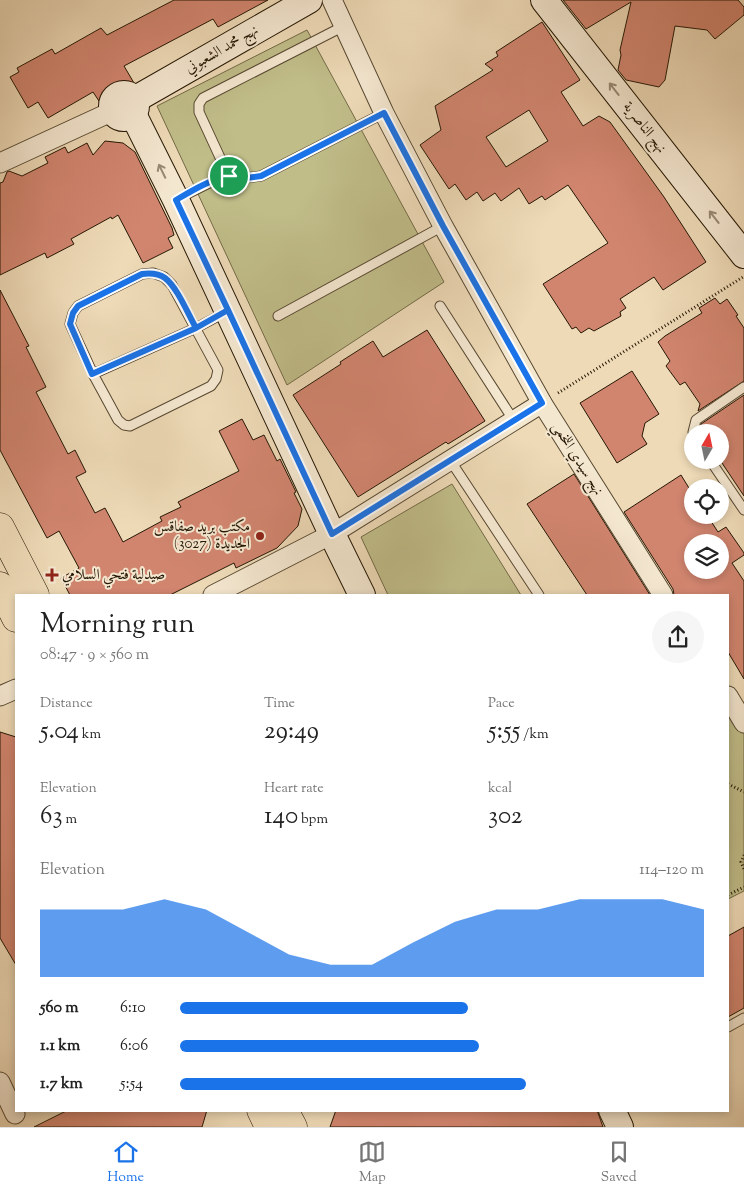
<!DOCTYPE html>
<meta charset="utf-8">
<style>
:root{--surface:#fff;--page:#f6f6f6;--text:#222;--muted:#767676;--line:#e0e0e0;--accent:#1a73e8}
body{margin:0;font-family:"Sorts Mill Goudy",Amiri,serif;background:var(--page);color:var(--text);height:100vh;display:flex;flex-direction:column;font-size:19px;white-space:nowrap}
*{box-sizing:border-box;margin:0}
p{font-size:16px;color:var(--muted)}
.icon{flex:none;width:28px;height:28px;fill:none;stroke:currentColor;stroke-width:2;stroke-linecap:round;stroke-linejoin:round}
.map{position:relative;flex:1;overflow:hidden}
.sheet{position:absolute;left:15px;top:594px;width:714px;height:518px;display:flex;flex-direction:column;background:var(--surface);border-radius:0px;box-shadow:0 2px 8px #0003}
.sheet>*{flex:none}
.needle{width:32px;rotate:9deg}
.tools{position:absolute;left:684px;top:424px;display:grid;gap:10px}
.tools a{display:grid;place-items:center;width:45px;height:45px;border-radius:50%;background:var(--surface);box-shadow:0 2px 8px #0003;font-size:25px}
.pin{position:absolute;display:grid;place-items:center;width:42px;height:42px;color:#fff;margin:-21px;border:2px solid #fff;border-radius:50%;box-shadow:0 1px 5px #0007}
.round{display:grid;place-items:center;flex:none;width:52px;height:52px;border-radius:26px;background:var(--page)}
.summary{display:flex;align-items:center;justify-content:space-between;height:85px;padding:0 25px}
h1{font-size:28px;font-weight:600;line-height:38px}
.stats{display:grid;grid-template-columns:repeat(3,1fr);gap:8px;height:85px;padding:5px 25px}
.stats div{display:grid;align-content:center}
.stats b{font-size:25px;font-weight:600}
.stats small{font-size:14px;font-weight:400}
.stats p{font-size:14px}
.chart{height:140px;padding:10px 25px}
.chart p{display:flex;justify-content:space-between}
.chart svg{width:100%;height:90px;margin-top:5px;fill:var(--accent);opacity:.7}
ul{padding:0 25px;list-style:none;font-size:16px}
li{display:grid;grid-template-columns:80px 60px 1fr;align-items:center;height:38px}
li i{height:12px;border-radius:6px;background:var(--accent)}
.tabs{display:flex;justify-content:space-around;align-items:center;height:70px;border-top:1px solid var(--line);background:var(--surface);font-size:14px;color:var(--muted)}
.tabs a{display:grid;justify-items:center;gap:2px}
.tabs .selected{color:var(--accent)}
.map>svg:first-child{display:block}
.green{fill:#c0bd89;stroke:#726a46}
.building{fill:#d1856f;stroke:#251704;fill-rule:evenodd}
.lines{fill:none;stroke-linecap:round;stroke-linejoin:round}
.lane-casing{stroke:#574831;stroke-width:11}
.street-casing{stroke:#574831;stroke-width:21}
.secondary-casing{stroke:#251704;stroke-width:28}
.primary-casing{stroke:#251704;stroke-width:29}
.path{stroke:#251704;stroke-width:3;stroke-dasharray:1 2.5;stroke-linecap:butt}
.lane{stroke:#f4e7d0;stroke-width:9}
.street{stroke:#f4e7d0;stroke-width:19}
.secondary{stroke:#f4e7d0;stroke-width:26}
.primary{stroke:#eedab7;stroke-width:28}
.oneway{stroke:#978974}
.route-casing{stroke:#fff;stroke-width:10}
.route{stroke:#1a73e8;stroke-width:6}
.poi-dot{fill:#8f2418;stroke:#f4e7d0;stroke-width:2}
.labels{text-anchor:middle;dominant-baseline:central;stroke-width:4;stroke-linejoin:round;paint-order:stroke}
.street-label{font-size:15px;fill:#251704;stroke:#f4e7d0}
.poi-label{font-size:15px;fill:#251704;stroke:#f4e7d0;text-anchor:end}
</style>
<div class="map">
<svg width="744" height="1127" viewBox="0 0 744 1127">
<rect width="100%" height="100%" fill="#eedab7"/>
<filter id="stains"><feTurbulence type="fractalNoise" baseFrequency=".004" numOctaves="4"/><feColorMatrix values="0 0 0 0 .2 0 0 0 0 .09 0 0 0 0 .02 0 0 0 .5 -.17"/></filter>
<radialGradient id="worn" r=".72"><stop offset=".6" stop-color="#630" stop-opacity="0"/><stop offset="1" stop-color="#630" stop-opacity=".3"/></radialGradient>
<g class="green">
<polygon points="307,30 444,282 287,385 157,106"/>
<polygon points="452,484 521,595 388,595 361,537"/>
<polygon points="744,702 744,891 728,899 728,710"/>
</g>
<g class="building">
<polygon points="174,0 268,0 218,27 213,19 124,66 134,83 126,87 121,94 109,101 101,104 93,92 48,118 38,102 28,108 10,77 19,72 17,68 52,49 55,54 101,28 107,35"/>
<polygon points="563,0 738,0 744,7 744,15 715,39 707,30 675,26 665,80 659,87 626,80 618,70 621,55 620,50 631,2 586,29"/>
<path d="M542,22l38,58 -19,12 22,34 16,-10 11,6 54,75 42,65 -43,28 -9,-13 -34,22 6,9 -6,4 1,4 -27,15 -5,-3 -8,5 -5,-6 -4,2 -29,-45 65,-41 -40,-58 -23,15 -3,-4 -13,8 -10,-16 -18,13 -6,-8 -12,8 -6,-9 -11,8 -11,-16 -6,5 -29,-44 21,-15 -6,-24 58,-36 -8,-6 13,-8 -2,-4zM529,110l19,31 -42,26 -20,-30z"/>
<polygon points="105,141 123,143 135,152 172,228 174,235 168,238 173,248 143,263 118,215 112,219 111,217 71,239 74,244 47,258 45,253 0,275 0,183 3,182 7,172 9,171 22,176 48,163 45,157 65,147 68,153 87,143 93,155"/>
<polygon points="0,290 29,346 26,347 46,387 36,392 68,454 75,450 86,472 76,477 95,513 105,508 123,542 162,521 160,517 181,507 178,502 239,471 219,431 242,419 253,440 264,435 277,461 280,459 296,492 294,493 302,509 298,526 277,548 236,568 234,563 170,595 70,595 61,578 79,568 59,531 47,538 0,450"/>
<polygon points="715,298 720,304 727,299 738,315 736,316 744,328 744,381 698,411 700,404 685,382 680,385 666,366 670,361 658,342 665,336 702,313 699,308"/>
<polygon points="427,330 485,421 448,444 446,442 358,497 293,395 341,364 340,362 373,341 383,357"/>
<polygon points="632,371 659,414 645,423 642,436 647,444 617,463 580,403"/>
<polygon points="744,395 744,496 720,460 720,432 701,432 700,430 701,424"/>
<polygon points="574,474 650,595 587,595 527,504"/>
<path d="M681,475l11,18v22h15l11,17 8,-5 18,26v2l-12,8 12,18v98l-16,-27v-57h-54l-1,-6 -49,-77zM692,542h28v28h-28z"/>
<polygon points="0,732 16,737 16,965 0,938"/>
<polygon points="744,927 744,1008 728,1017 728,936"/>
<polygon points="68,1110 207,1110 202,1127 34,1127"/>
<polygon points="336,1110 597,1110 603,1127 330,1127"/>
</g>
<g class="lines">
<g class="lane-casing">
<g id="lane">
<polyline points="229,177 199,112 199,104 203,98 344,26"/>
<polyline points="177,199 217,179 229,177 246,178 261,176 384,113"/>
<polygon points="153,273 164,277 172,285 218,370 216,379 211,386 130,426 124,425 118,420 93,374 70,324 73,313 78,306 142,274"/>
<polyline points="440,306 514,421"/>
<polyline points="278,316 443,226"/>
<polyline points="93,374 196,328 226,312"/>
<polyline points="693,432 696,420 744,387"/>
<polyline points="450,460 539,595"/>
<polyline points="710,460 744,510"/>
<polyline points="728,1027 744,1018"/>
</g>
</g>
<g class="street-casing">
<g id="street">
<polyline points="332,0 384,113 443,226 542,403 663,595"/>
<polyline points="0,163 113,111"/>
<polyline points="213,595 332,534 542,403"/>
<polyline points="0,696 16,689"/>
<polyline points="728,696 744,723"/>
<polyline points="0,1082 15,1114"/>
</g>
</g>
<g class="secondary-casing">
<g id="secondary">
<polyline points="544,0 744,255"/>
<circle cx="124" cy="106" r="12"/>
<polyline points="134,100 309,0"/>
<polyline points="133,114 176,200 332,534 362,595"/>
<polyline points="612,1110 620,1127"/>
</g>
</g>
<g class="primary-casing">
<g id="primary">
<polyline points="0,527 35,595"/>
<polyline points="0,586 16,618"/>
<polyline points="261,1110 269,1127"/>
<polyline points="284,1110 293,1127"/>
</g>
</g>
<g class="path">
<polyline points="558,393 743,277"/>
<polyline points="728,784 744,792"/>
<polyline points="744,855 741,862 744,869"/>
<polyline points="728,895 744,887"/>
</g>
<use href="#lane" class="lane"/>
<use href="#street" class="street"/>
<use href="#secondary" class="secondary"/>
<use href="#primary" class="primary"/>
</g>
<defs><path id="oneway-shaft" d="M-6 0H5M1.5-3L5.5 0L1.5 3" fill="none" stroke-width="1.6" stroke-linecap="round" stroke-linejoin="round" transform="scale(1.25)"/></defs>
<g class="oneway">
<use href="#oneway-shaft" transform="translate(614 89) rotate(-128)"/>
<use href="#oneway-shaft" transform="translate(162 171) rotate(-116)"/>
<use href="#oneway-shaft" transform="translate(714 217) rotate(-128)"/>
</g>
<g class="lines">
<g class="route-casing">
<path id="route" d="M229,176c-20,4 -36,14 -53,24l52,110 -32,18c-8,-14 -19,-41 -31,-50 -7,-5 -15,-5 -23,-4l-64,32 -5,7 -3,11 22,50 104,-46 32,-18 104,224 210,-131 -99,-177 -59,-113 -123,63 -15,2 -17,-2"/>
</g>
<use href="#route" class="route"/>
</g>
<g class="poi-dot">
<circle cx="260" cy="536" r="5"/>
<path d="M49.5 567.5h5v5h5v5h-5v5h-5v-5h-5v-5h5z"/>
</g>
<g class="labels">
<g class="street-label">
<text transform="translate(222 50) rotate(-30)">نهج محمد الشعبوني</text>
<text transform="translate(644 128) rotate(52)">نهج الناصرية</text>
<text transform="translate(577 459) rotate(58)">نهج سيدي اللخمي</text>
</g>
<g class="poi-label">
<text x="250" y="527">مكتب بريد صفاقس<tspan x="250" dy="17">الجديدة (3027)</tspan></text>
<text x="62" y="575" text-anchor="start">صيدلية فتحي السلامي</text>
</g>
</g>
<rect width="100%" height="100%" filter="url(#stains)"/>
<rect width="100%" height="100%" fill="url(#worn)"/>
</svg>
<div class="tools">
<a><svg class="needle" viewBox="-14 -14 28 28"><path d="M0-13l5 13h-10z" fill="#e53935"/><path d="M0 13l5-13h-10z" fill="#767676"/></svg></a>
<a><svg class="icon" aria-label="locate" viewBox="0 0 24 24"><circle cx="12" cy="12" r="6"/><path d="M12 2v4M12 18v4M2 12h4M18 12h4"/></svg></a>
<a><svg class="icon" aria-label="layers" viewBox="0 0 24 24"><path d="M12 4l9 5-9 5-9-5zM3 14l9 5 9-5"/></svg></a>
</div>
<div class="pin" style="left:229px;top:176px;background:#1e9e55"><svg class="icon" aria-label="arrive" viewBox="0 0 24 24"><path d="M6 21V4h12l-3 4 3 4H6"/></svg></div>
<section class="sheet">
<div class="summary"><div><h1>Morning run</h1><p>08:47 · 9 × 560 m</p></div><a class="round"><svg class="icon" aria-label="share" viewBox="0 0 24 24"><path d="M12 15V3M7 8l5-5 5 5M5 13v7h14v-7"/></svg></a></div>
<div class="stats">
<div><p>Distance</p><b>5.04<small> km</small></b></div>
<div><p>Time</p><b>29:49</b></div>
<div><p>Pace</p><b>5:55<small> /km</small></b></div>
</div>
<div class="stats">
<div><p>Elevation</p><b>63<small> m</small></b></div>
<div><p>Heart rate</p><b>140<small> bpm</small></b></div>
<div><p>kcal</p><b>302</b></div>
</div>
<div class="chart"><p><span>Elevation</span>114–120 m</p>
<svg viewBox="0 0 160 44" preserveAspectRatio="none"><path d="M0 44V11L10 11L20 11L30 6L40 11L50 22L60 33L70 38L80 38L90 27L100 17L110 11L120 11L130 6L140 6L150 6L160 11V44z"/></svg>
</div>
<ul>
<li><b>560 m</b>6:10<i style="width:55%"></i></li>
<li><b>1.1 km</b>6:06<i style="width:57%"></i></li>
<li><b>1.7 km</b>5:54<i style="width:66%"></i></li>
</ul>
</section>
</div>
<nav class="tabs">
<a class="selected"><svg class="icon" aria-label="home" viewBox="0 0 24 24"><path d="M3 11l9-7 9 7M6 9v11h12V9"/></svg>Home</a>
<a><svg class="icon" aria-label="map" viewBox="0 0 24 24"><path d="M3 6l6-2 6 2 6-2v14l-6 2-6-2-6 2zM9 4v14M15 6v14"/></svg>Map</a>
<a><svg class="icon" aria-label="saved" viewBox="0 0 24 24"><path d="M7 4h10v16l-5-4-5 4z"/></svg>Saved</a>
</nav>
